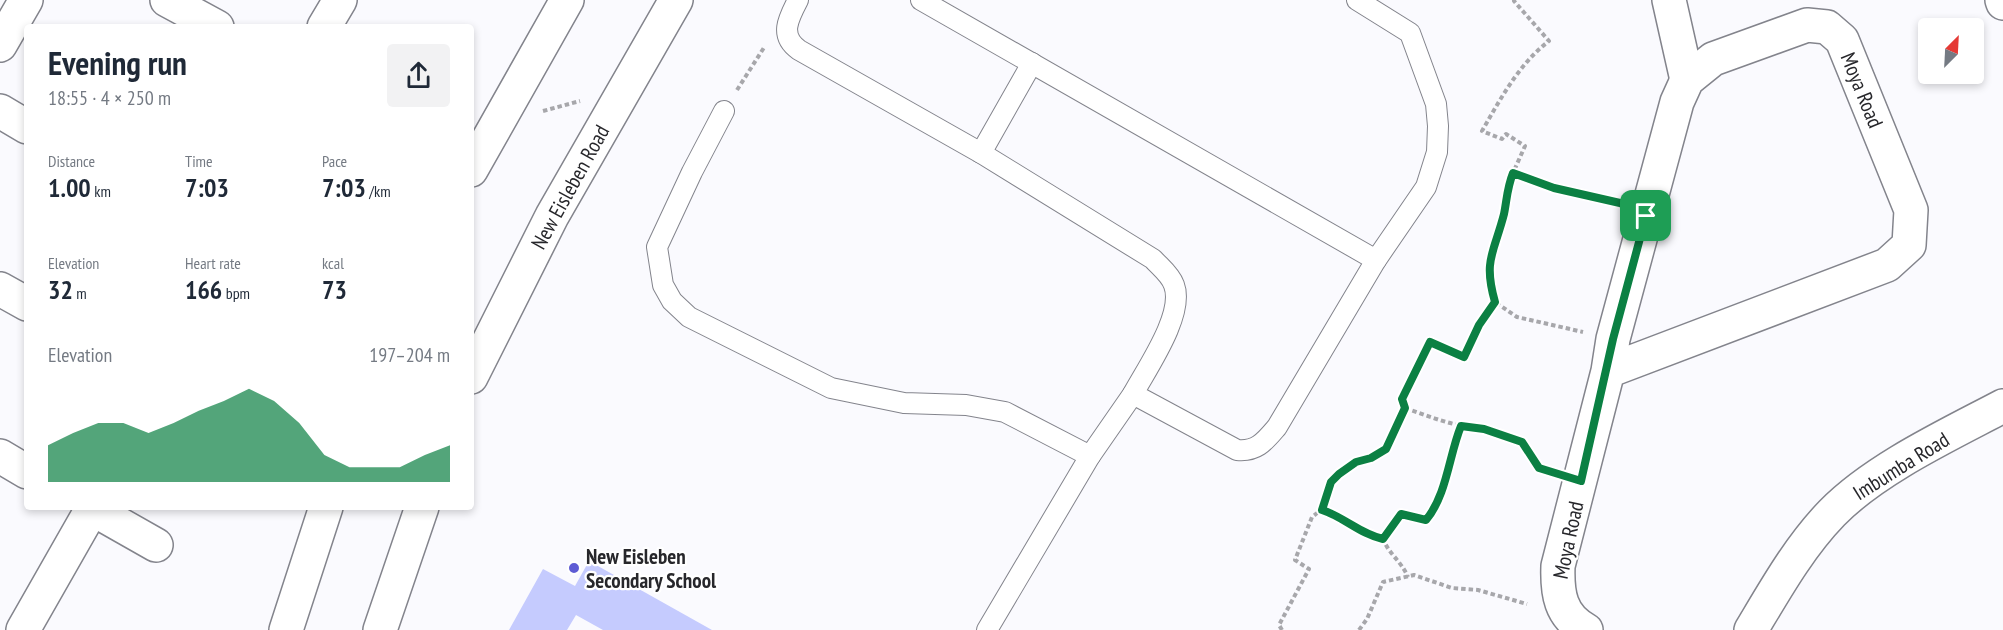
<!DOCTYPE html>
<meta charset="utf-8">
<style>
:root{--surface:#fff;--page:#f2f2f3;--text:#1f2937;--muted:#747a83;--accent:#0b8043}
body{margin:0;font-family:"PT Sans Narrow",sans-serif;background:var(--page);color:var(--text);height:100vh;display:flex;flex-direction:column;font-size:22px;white-space:nowrap}
*{box-sizing:border-box;margin:0}
p{font-size:20px;color:var(--muted)}
.icon{flex:none;width:33px;height:33px;fill:none;stroke:currentColor;stroke-width:2;stroke-linecap:round;stroke-linejoin:round}
.map{position:relative;flex:1;overflow:hidden}
.panel{position:absolute;left:24px;top:24px;width:450px;height:486px;display:flex;flex-direction:column;background:var(--surface);border-radius:6px;box-shadow:0 3px 9px #0003}
.panel>*{flex:none}
.needle{width:39px;rotate:24deg}
.tools{position:absolute;left:1918px;top:18px;display:grid;gap:12px}
.tools a{display:grid;place-items:center;width:66px;height:66px;border-radius:6px;background:var(--surface);box-shadow:0 3px 9px #0003;font-size:30px}
.pin{position:absolute;display:grid;place-items:center;width:51px;height:51px;color:#fff;margin:-26px;border-radius:12px;box-shadow:0 3px 9px #0006}
.round{display:grid;place-items:center;flex:none;width:63px;height:63px;border-radius:6px;background:var(--page)}
.overview{display:flex;align-items:center;justify-content:space-between;height:102px;padding:0 24px}
h1{font-size:33px;font-weight:700;line-height:45px}
.figures{display:grid;grid-template-columns:repeat(3,1fr);gap:9px;height:102px;padding:6px 24px}
.figures div{display:grid;align-content:center}
.figures b{font-size:26px;font-weight:700}
.figures small{font-size:16px;font-weight:400}
.figures p{font-size:16px}
.chart{height:168px;padding:12px 24px}
.chart p{display:flex;justify-content:space-between}
.chart svg{width:100%;height:108px;margin-top:6px;fill:var(--accent);opacity:.7}
.map>svg:first-child{display:block}
.building{fill:#c5cbfe}
.lines{fill:none;stroke-linecap:round;stroke-linejoin:round}
.service-casing{stroke:#83848c;stroke-width:22}
.minor-casing{stroke:#83848c;stroke-width:36}
.tertiary-casing{stroke:#83848c;stroke-width:36}
.secondary-casing{stroke:#83848c;stroke-width:36}
.path{stroke:#a7a7ab;stroke-width:4;stroke-dasharray:4.5 3;stroke-linecap:butt}
.service{stroke:#fff;stroke-width:20}
.minor{stroke:#fff;stroke-width:33}
.tertiary{stroke:#fff;stroke-width:33}
.secondary{stroke:#fff;stroke-width:33}
.route-casing{stroke:#fff;stroke-width:12}
.route{stroke:#0b8043;stroke-width:8}
.poi-dot{fill:#5e5cd4;stroke:#fff;stroke-width:2}
.labels{text-anchor:middle;dominant-baseline:central;stroke-width:4.5;stroke-linejoin:round;paint-order:stroke}
.street-label{font-size:21px;fill:#27272b;stroke:#fff}
.poi-label{font-size:21px;font-weight:bold;fill:#27272b;stroke:#fff;text-anchor:start}
</style>
<div class="map">
<svg width="2003" height="630" viewBox="0 0 2003 630">
<rect width="100%" height="100%" fill="#fafafe"/>
<polygon class="building" points="589,561 712,630 603,630 576,615 567,630 509,630 543,569 575,586"/>
<g class="lines">
<g class="service-casing">
<g id="service">
<path d="M798,0c-10,19 -19,36 1,50l182,103 172,106c7,8 17,15 21,26 11,29 -27,83 -41,109l104,56c20,2 28,-9 40,-23l99,-167 -455,-260"/>
<polyline points="1357,0 1410,33 1436,104 1438,126 1437,152 1426,187 1376,260"/>
<polyline points="724,111 692,172 657,247 663,285 672,301 689,317 831,388 904,403 966,405 1005,412 1090,456 1133,394"/>
<polyline points="981,153 1032,63"/>
<polyline points="987,630 1090,456"/>
</g>
</g>
<g class="minor-casing">
<g id="minor">
<polyline points="167,0 217,27"/>
<polyline points="1669,0 1687,80"/>
<polyline points="324,27 340,0"/>
<polyline points="0,45 26,0"/>
<polyline points="0,111 27,127"/>
<polyline points="471,170 567,0"/>
<polyline points="0,289 27,304"/>
<polyline points="0,456 27,472"/>
<polyline points="89,507 156,545"/>
<polyline points="23,630 93,507"/>
<polyline points="286,630 326,507"/>
<path d="M1586,630c-26,-14 -29,-37 -28,-64l50,-195 5,-32 64,-237 10,-22 26,-21 94,-34 20,2 15,13 69,170 -2,35 -22,20 -279,106"/>
<path d="M1751,630c24,-40 48,-83 81,-117 43,-44 116,-78 171,-107"/>
</g>
</g>
<g class="tertiary-casing">
<polyline id="tertiary" points="2002,0 2003,3"/>
</g>
<g class="secondary-casing">
<g id="secondary">
<polyline points="471,377 552,216 676,0"/>
<polyline points="380,630 422,507"/>
</g>
</g>
<g class="path">
<path d="M1516,0l-2,1 35,40c-30,23 -48,57 -67,90l20,8 4,-5 19,12 -12,27 41,15 62,15"/>
<polyline points="737,90 765,46"/>
<polyline points="543,111 580,101"/>
<path d="M1495,302c-12,-42 -1,-49 9,-88 4,-16 2,-24 9,-41"/>
<path d="M1549,471c-16,-5 -16,-21 -28,-29 -18,-12 -43,-11 -63,-17 -18,-4 -36,-11 -53,-17l-3,-9 28,-57 34,15 15,-32 16,-23 22,15 66,15"/>
<path d="M1321,510c23,7 39,24 62,29 6,15 18,22 25,38"/>
<path d="M1383,539l18,-25 25,6c22,-25 23,-65 35,-94"/>
<polyline points="1282,630 1279,625 1309,569 1295,560 1312,517 1321,510 1331,482 1356,462 1371,458 1386,449 1405,408"/>
<polyline points="1359,630 1367,619 1383,582 1414,575 1452,588 1478,590 1527,604"/>
</g>
<use href="#service" class="service"/>
<use href="#minor" class="minor"/>
<use href="#tertiary" class="tertiary"/>
<use href="#secondary" class="secondary"/>
</g>
<g class="lines">
<g class="route-casing">
<path id="route" d="M1513,173l41,15 66,15 26,13 -33,123 -32,142 -42,-13 -17,-26 -38,-13 -23,-3c-12,29 -14,69 -35,94l-25,-6 -18,25c-23,-5 -39,-22 -61,-29l9,-28 8,-8 17,-12 15,-4 15,-9 19,-41 -3,-9 28,-57 34,15 15,-32 16,-23c-12,-42 -1,-49 9,-88 3,-15 3,-26 9,-41z"/>
</g>
<use href="#route" class="route"/>
</g>
<circle class="poi-dot" cx="574" cy="568" r="6"/>
<g class="labels">
<g class="street-label">
<text transform="translate(1862 90) rotate(68)">Moya Road</text>
<text transform="translate(570 187) rotate(-61)">New Eisleben Road</text>
<text transform="translate(1901 466) rotate(-32)">Imbumba Road</text>
<text transform="translate(1568 540) rotate(-78)">Moya Road</text>
</g>
<g class="poi-label">
<text x="586" y="556">New Eisleben<tspan x="586" dy="24">Secondary School</tspan></text>
</g>
</g>
</svg>
<div class="tools">
<a><svg class="needle" viewBox="-14 -14 28 28"><path d="M0-13l5 13h-10z" fill="#e53935"/><path d="M0 13l5-13h-10z" fill="#747a83"/></svg></a>
</div>
<div class="pin" style="left:1646px;top:216px;background:#1e9e55"><svg class="icon" aria-label="arrive" viewBox="0 0 24 24"><path d="M6 21V4h12l-3 4 3 4H6"/></svg></div>
<section class="panel">
<div class="overview"><div><h1>Evening run</h1><p>18:55 · 4 × 250 m</p></div><a class="round"><svg class="icon" aria-label="share" viewBox="0 0 24 24"><path d="M12 15V3M7 8l5-5 5 5M5 13v7h14v-7"/></svg></a></div>
<div class="figures">
<div><p>Distance</p><b>1.00<small> km</small></b></div>
<div><p>Time</p><b>7:03</b></div>
<div><p>Pace</p><b>7:03<small> /km</small></b></div>
</div>
<div class="figures">
<div><p>Elevation</p><b>32<small> m</small></b></div>
<div><p>Heart rate</p><b>166<small> bpm</small></b></div>
<div><p>kcal</p><b>73</b></div>
</div>
<div class="chart"><p><span>Elevation</span>197–204 m</p>
<svg viewBox="0 0 160 44" preserveAspectRatio="none"><path d="M0 44V29L10 24L20 20L30 20L40 24L50 20L60 15L70 11L80 6L90 11L100 20L110 33L120 38L130 38L140 38L150 33L160 29V44z"/></svg>
</div>
</section>
</div>
